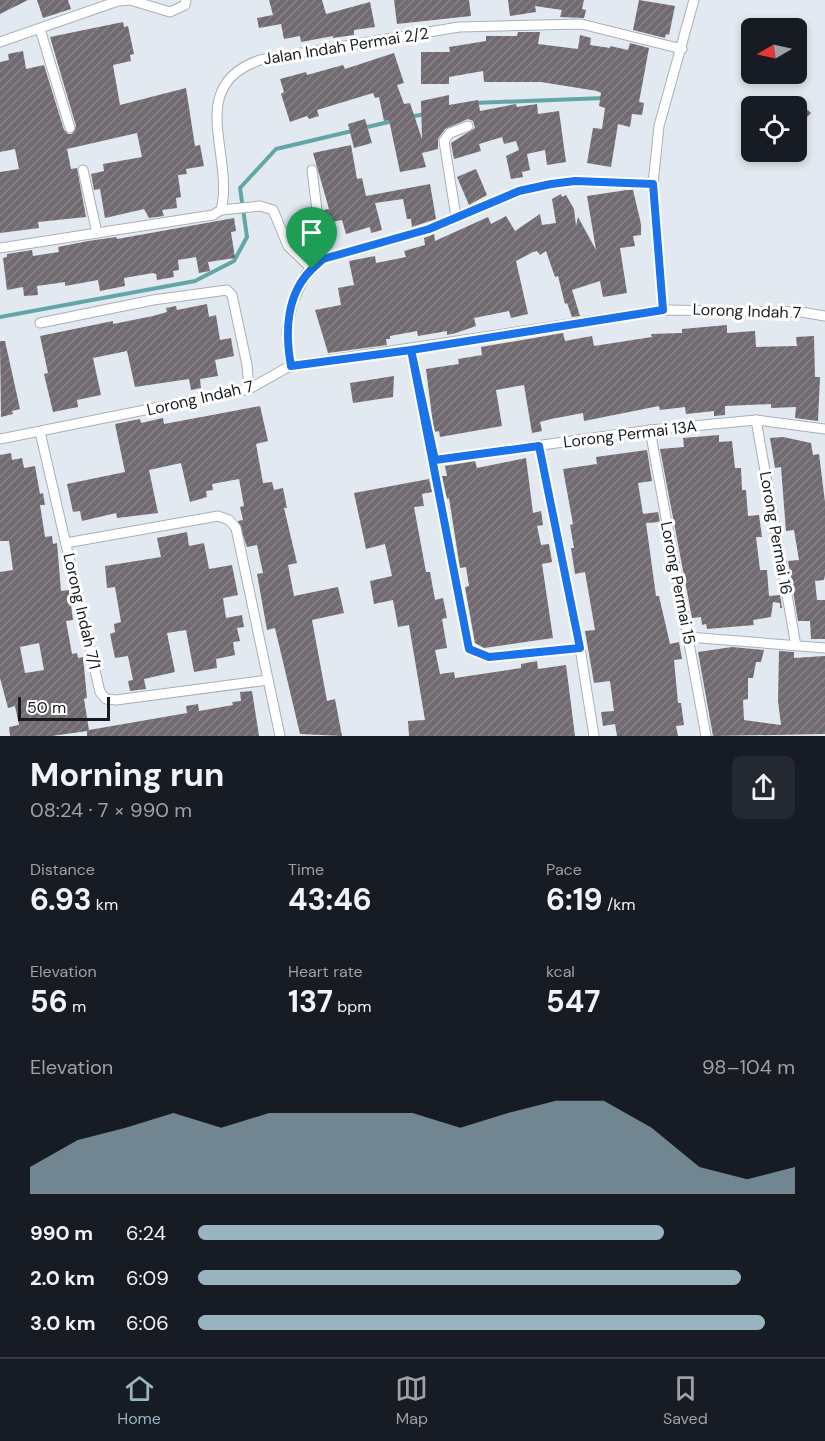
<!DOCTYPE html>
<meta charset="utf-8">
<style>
:root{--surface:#171b24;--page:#242831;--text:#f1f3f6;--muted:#9ea1a6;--line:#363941;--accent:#98b4c0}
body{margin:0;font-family:"DM Sans",sans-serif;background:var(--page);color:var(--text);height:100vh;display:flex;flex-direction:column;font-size:22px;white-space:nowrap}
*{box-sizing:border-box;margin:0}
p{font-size:20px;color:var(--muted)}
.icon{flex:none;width:33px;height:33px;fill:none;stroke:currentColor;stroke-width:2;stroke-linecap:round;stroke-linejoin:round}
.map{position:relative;height:736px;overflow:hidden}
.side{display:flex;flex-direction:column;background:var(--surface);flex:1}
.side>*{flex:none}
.needle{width:39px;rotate:261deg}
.buttons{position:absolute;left:741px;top:18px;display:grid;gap:12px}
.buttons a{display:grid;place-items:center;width:66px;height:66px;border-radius:9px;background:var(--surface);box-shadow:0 3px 9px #0003;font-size:30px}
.scale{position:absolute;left:18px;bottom:15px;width:92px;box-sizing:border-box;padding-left:6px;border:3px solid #191c1e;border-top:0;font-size:16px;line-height:21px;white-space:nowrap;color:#191c1e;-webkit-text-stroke:4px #fff;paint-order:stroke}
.pin{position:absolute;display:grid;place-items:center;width:51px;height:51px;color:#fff;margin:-62px -26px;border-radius:50% 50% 50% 0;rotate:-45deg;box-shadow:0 0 6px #0007}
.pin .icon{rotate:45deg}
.round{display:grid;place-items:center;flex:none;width:63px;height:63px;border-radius:9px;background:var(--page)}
.overview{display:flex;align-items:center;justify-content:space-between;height:102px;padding:0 30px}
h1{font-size:33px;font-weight:700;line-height:45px}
.stats{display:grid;grid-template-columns:repeat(3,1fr);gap:9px;height:102px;padding:6px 30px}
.stats div{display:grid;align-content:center}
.stats b{font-size:30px;font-weight:700}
.stats small{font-size:16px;font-weight:400}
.stats p{font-size:16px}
.chart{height:168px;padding:12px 30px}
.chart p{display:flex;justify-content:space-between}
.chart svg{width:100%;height:108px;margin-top:6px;fill:var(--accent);opacity:.7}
ul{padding:0 30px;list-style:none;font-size:20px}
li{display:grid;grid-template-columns:96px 72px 1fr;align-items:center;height:45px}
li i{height:15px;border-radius:8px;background:var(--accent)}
.dock{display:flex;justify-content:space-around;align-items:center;height:84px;border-top:2px solid var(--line);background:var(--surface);font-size:16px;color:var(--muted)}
.dock a{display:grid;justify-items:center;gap:3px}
.dock .on{color:var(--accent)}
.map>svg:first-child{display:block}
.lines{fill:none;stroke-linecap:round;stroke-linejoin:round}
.stream{stroke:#63a6a8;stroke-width:4}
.building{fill:url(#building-hatch);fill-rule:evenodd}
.street-casing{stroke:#a9afb6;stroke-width:11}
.street{stroke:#fff;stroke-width:9}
.route-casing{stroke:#fff;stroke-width:12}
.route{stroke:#1a73e8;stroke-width:8}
.labels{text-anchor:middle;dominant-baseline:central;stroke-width:6;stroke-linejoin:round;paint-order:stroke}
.street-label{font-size:16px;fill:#191c1e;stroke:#fff}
</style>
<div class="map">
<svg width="825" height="736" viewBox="0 0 825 736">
<defs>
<pattern id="building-hatch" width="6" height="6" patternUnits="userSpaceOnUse" patternTransform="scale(1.5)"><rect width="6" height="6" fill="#716a70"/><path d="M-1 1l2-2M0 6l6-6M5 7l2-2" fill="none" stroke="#878287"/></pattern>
</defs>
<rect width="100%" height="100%" fill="#e3e9f0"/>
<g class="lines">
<g class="stream">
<polyline points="474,103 604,98"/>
<polyline points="409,117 426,114"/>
<polyline points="363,128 393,121"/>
<polyline points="0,317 195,281 234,261 247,237 240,188 276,149 352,131"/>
</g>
</g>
<g class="building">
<polygon points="0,0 28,0 0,14"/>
<polygon points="37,0 68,0 71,9 43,18"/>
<polygon points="269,0 322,0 326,14 370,2 375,27 354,30 354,35 333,38 333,36 301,42 300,36 284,39 281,24 259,28 257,18 273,15"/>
<polygon points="394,0 469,0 471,16 397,24"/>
<polygon points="508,0 584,0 582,9 586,10 584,18 560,17 562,10 535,6 536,12 510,16"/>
<polygon points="639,0 675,6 669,35 666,34 665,38 633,30"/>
<polygon points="123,22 124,27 128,26 134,54 130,55 131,61 113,65 120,105 186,88 195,146 200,145 204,166 186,169 187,174 178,175 181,197 176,198 177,208 162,210 164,216 149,218 144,209 105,218 100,189 94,190 91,174 104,171 103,164 142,157 137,133 67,149 71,169 77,168 86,217 38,222 39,228 0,233 0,172 19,169 15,149 0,152 0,62 9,60 8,54 23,51 26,69 44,65 64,130 68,134 72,134 76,126 50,37"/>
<polygon points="518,32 540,32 538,44 578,49 580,35 591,38 590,45 610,48 610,46 628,50 630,43 649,48 639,102 644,103 642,115 632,114 630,127 618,124 611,167 587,163 593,128 602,129 605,108 599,106 601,93 597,91 541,82 484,82 483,71 449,77 449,84 421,84 421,52 450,52 449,47 486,41 486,36 517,36"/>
<polygon points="394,53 404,83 397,85 404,104 410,103 422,139 421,101 449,95 449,105 478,100 480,111 516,104 517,107 537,104 538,114 559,111 566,162 547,165 545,150 527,154 530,170 522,172 523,177 511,179 506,156 519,150 516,141 504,144 502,137 479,144 481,151 454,159 451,143 475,128 473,121 468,119 445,129 438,139 438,149 422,153 426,167 400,172 389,120 384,121 379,97 375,98 373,93 317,110 319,116 309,119 307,116 290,122 281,94 284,92 280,79 306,72 307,75 343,65 345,69"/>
<polygon points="796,99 811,113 802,122 796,116"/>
<polygon points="365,119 372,143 354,148 348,124"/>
<polygon points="351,145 357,179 362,178 366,196 430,184 436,219 412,227 411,219 407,219 403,199 375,203 382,230 371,233 370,227 346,234 342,220 327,223 324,210 329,209 313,153"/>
<polygon points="476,169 487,195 469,205 457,177"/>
<polygon points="627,190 633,190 641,224 641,235 633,236 635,246 620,248 627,293 603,297 600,281 572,290 580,316 572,317 567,303 565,304 558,276 555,277 546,251 540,255 537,251 533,252 516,261 528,314 511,318 509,311 474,318 476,326 456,333 447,335 447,331 418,336 417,331 390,336 390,339 386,339 387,345 328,353 315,310 341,305 338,288 354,285 349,261 375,256 376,263 406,257 404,251 425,245 424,238 434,234 435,241 488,217 491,224 506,216 515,231 540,214 542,225 556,223 552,199 561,194 562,197 566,195 574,209 576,226 578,217 596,250 587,196"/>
<polygon points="234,218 236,231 231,232 235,258 208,262 210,271 199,273 196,257 178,260 179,270 173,271 174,277 157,280 156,274 153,273 124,278 125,286 100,291 98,280 65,286 65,282 37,286 38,295 24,296 23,287 7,290 3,258 7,257 7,254 32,250 33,256 59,252 58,247 88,241 116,237 117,239"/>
<polygon points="207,304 209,317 216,315 220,340 231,338 234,356 215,360 218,376 200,379 201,388 191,390 189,379 135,387 127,351 93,358 101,395 77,400 78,407 53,412 44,374 48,373 40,336 113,321 113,324 153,316 167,312 166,308 176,306 177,310"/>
<polygon points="727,325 727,333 755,331 756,347 797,346 796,337 814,336 815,377 820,377 818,421 795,418 796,407 771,408 771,404 725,406 725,415 714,416 714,411 686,414 685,407 660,410 659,406 584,421 583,413 551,419 540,422 542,431 532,433 524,385 496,390 502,426 440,437 439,431 434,432 426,369 459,364 458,359 482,355 481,347 563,333 565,341 592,336 594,346 652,337 651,334 682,333 682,329"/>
<polygon points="0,341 5,341 20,409 12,411 13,414 1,417"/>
<polygon points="394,376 393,397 353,403 350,383"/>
<polygon points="260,406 268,441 256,444 263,483 272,482 274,490 283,488 287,508 284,508 297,563 288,565 294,596 338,587 344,613 312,620 327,701 335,699 342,736 300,734 275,628 267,630 257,574 263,573 257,545 247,547 238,521 243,520 240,507 244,506 239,479 212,484 213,490 206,491 207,497 190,502 181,463 149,470 158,513 117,518 116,513 82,521 80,511 73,512 67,484 125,472 115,424 140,419 141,423 163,418 164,424"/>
<polygon points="719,435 719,442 732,441 735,468 741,468 742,490 746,490 748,516 759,515 762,537 756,537 760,570 767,570 769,596 780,595 782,608 780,608 780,603 773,602 771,617 753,620 754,625 707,629 706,624 702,625 701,617 692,618 660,449 684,447 683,438"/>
<polygon points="783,437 811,443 813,455 819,454 825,502 825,575 824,580 815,581 817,600 825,600 825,639 811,639 810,621 798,621 788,561 799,560 794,530 786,531 781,467 775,468 770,438"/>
<polygon points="647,450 652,481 638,483 643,514 658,512 660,522 646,523 656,596 659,596 670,644 679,642 682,659 674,660 678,703 681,703 684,725 676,726 678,736 617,736 615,724 603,726 601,712 614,711 610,681 594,683 585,631 595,630 585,572 575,574 571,548 574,548 570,525 573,524 563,469 597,464 596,457"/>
<path d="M11,453l1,7 10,-2 2,10 11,-2 5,28 3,-1 2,12h-5l5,32 7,-1 1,8 4,-1 4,48 8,-1 4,30 -7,1 6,33 5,-1 1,5 5,-1 4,41 -3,1 5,31 98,-17 -1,-7 12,-2 1,7 34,-6 -1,-3 9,-1 -1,-9 12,-1 7,45h-172v-5l-35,5h-42l-1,-9 10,-2 -4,-19 -7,2 -8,-30v-106l13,-2 -4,-29h-9v-86zM39,643l5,27 -19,3 -5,-26z"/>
<polygon points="526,458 533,513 541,511 543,525 537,526 541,545 549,544 552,562 542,564 553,638 484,648 475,643 465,587 469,586 466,567 460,568 449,498 447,499 442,476 447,476 445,466 475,461 477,468"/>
<polygon points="429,479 432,492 422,494 424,506 414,507 426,572 430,572 435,600 443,598 447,618 442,619 447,648 435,650 440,674 454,672 455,678 521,668 521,664 537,661 538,669 566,665 575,736 409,736 408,721 425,720 409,625 398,627 393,600 374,604 370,581 392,576 385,544 366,549 354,493"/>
<polygon points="187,532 189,546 204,543 209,569 232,565 238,595 223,598 226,618 242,615 244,627 237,628 240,641 233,642 235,655 216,659 217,668 194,672 186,630 167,633 175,672 144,679 146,689 130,691 128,681 133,680 128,656 115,658 110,634 115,632 114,624 121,622 115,587 107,588 105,566 161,557 157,538"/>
<polygon points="732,647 764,650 761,662 756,662 753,678 748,678 748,699 743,700 744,720 781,725 778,701 779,651 794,652 794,658 825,656 825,734 713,736 698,652"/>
</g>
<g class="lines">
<g class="street-casing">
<g id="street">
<polyline points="40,29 70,128"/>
<polyline points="0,42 118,1 130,0 170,12 185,5 186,0"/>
<polyline points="83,170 97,233"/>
<polyline points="312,170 323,259"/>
<polyline points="221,210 260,206 273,210 288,246 312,269"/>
<polyline points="456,217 444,141 450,133 468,126"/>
<path d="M0,248l213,-33 8,-5c14,-54 -37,-124 39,-150l199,-33 122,-3 101,25"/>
<polyline points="663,310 653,184 659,126 694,0"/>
<polyline points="40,323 153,300 227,290 232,295 247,365 249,389"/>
<polyline points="411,350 469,649 489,657 580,648"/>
<polyline points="290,366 287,330 293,301 306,274 323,259 429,229 519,191 551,184 575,181 653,184"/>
<polyline points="756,420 796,646"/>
<polyline points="650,430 706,736"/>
<polyline points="40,432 100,692 106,699 116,700 268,680"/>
<polyline points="0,439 249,389 290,366 663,310 801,312 825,316"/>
<polyline points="539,446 580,648 594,736"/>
<polyline points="435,460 650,430 756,420 825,429"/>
<polyline points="66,543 218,516 229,520 236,528 280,736"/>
<polyline points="688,637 825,648"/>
</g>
</g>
<use href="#street" class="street"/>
</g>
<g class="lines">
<g class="route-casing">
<path id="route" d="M312,269c-26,25 -27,64 -21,97l120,-16 58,299 20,8 91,-9 -41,-202 -104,14 -24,-110 252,-40 -10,-126 -78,-3 -24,3 -32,7 -90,38 -106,30 -11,10"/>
</g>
<use href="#route" class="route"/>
</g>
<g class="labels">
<g class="street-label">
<text transform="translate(346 46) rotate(-9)">Jalan Indah Permai 2/2</text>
<text transform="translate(747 311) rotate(2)">Lorong Indah 7</text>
<text transform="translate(200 398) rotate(-13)">Lorong Indah 7</text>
<text transform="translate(630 434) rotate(-7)">Lorong Permai 13A</text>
<text transform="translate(776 533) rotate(80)">Lorong Permai 16</text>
<text transform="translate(678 583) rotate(79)">Lorong Permai 15</text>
<text transform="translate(82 611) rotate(77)">Lorong Indah 7/1</text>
</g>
</g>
</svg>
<div class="buttons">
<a><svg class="needle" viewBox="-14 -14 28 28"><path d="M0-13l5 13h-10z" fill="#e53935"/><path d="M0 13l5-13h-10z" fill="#9ea1a6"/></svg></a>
<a><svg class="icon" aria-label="locate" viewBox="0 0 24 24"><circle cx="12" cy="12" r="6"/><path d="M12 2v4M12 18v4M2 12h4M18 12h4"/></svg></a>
</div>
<div class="scale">50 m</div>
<div class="pin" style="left:312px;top:269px;background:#1e9e55"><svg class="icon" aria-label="arrive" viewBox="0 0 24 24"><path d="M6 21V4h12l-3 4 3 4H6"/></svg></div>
</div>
<section class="side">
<div class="overview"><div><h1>Morning run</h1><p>08:24 · 7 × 990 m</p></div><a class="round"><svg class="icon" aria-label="share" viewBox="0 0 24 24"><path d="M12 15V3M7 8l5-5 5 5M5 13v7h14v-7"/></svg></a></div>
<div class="stats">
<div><p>Distance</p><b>6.93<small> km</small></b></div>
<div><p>Time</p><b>43:46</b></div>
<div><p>Pace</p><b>6:19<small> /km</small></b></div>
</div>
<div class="stats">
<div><p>Elevation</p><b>56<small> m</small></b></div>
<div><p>Heart rate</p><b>137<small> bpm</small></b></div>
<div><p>kcal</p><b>547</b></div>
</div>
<div class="chart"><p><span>Elevation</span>98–104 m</p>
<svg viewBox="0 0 160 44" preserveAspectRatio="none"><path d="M0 44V33L10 22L20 17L30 11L40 17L50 11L60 11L70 11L80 11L90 17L100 11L110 6L120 6L130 17L140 33L150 38L160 33V44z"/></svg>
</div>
<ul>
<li><b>990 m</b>6:24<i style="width:78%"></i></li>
<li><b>2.0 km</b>6:09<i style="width:91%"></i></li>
<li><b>3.0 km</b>6:06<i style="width:95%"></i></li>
</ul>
</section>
<nav class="dock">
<a class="on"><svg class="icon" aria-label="home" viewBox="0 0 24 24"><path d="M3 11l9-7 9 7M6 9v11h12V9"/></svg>Home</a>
<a><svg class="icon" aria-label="map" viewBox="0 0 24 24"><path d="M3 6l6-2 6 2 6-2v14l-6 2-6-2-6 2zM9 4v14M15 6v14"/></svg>Map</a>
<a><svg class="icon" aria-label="saved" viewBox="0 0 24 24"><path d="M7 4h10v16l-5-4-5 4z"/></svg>Saved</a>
</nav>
